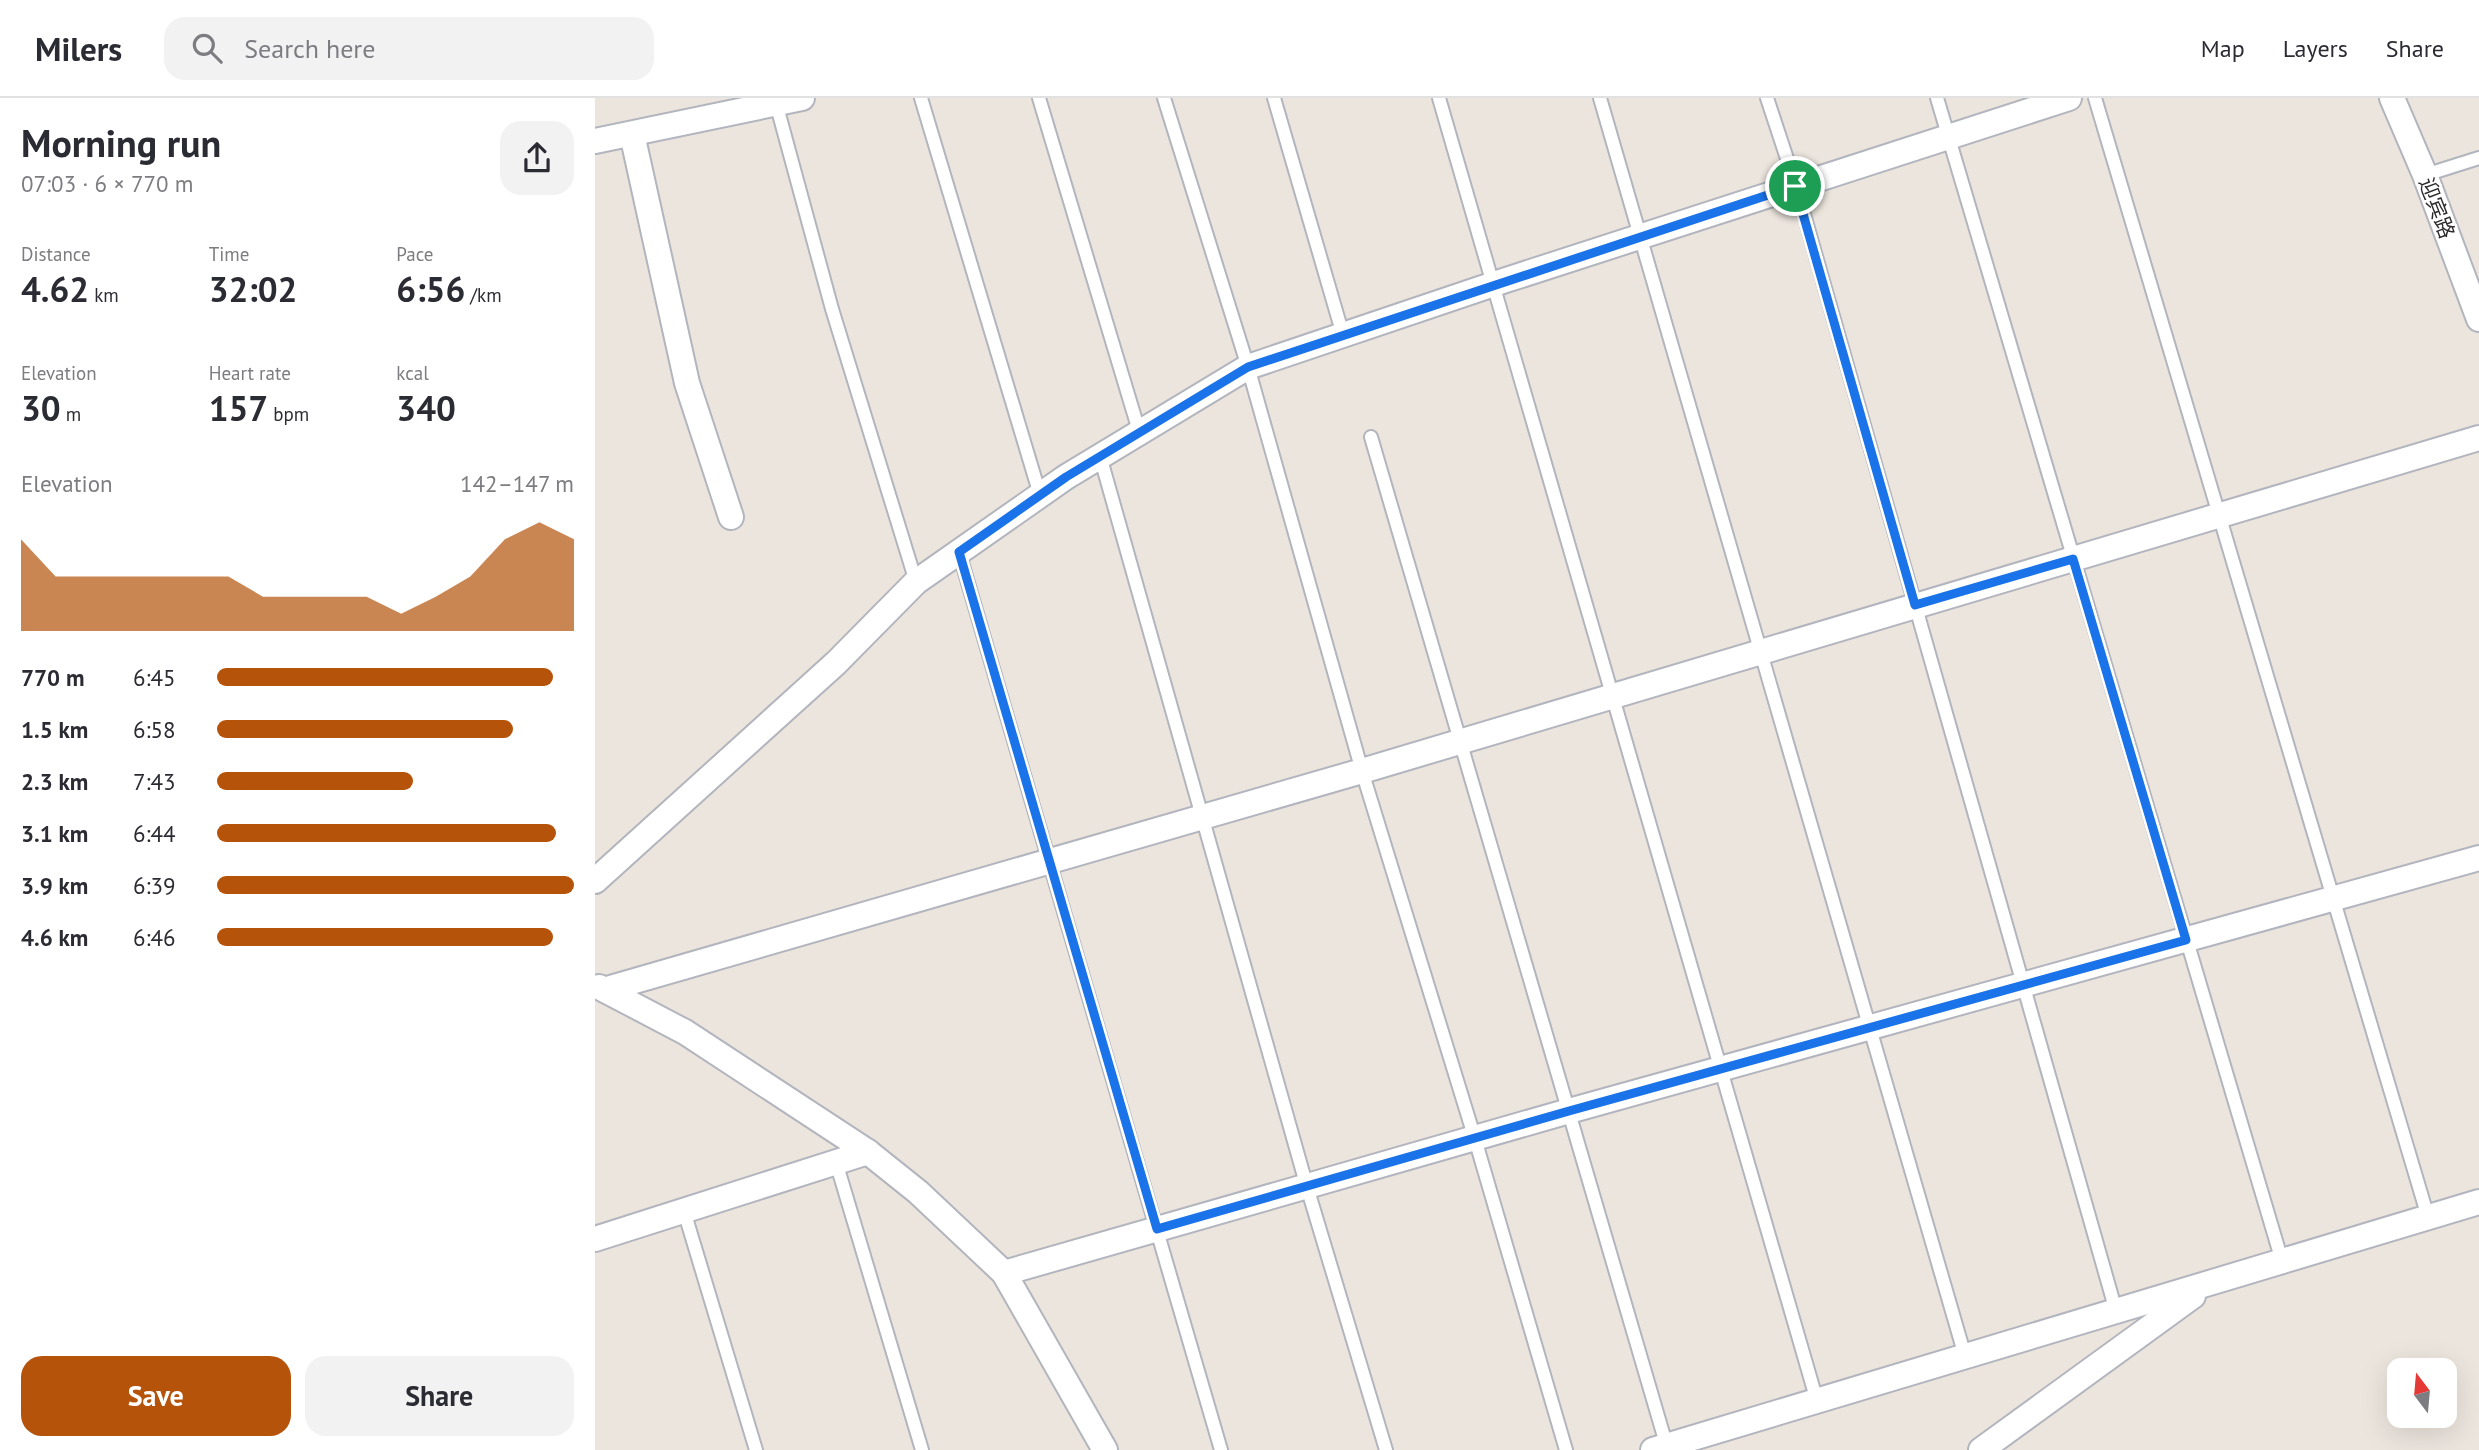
<!DOCTYPE html>
<meta charset="utf-8">
<style>
:root{--surface:#fff;--page:#f2f2f3;--text:#2b2b33;--muted:#7c7c81;--line:#e1e1e2;--accent:#b45309}
body{margin:0;font-family:"PT Sans","Noto Sans SC",sans-serif;background:var(--page);color:var(--text);height:100vh;display:flex;flex-direction:column;font-size:26px;white-space:nowrap}
*{box-sizing:border-box;margin:0}
p{font-size:23px;color:var(--muted)}
.icon{flex:none;width:38px;height:38px;fill:none;stroke:currentColor;stroke-width:2;stroke-linecap:round;stroke-linejoin:round}
.map{position:relative;flex:1;overflow:hidden}
.drawer{display:flex;flex-direction:column;background:var(--surface);width:595px}
.drawer>*{flex:none}
.needle{width:46px;rotate:344deg}
.controls{position:absolute;left:1792px;top:1260px;display:grid;gap:14px}
.controls a{display:grid;place-items:center;width:70px;height:70px;border-radius:14px;background:var(--surface);box-shadow:0 7px 28px #0002;font-size:35px}
.pin{position:absolute;display:grid;place-items:center;width:60px;height:60px;color:#fff;margin:-30px;border:4px solid #fff;border-radius:50%;box-shadow:0 2px 7px #0007}
.round{display:grid;place-items:center;flex:none;width:74px;height:74px;border-radius:21px;background:var(--page)}
.overview{display:flex;align-items:center;justify-content:space-between;height:119px;padding:0 21px}
h1{font-size:38px;font-weight:800;line-height:52px}
.stats{display:grid;grid-template-columns:repeat(3,1fr);gap:10px;height:119px;padding:7px 21px}
.stats div{display:grid;align-content:center}
.stats b{font-size:35px;font-weight:800}
.stats small{font-size:19px;font-weight:400}
.stats p{font-size:19px}
.chart{height:196px;padding:14px 21px}
.chart p{display:flex;justify-content:space-between}
.chart svg{width:100%;height:126px;margin-top:7px;fill:var(--accent);opacity:.7}
.button{display:flex;gap:14px;margin-top:auto;padding:14px 21px}
.button a{flex:1;height:80px;border-radius:21px;background:var(--accent);color:#fff;font-size:28px;font-weight:800;line-height:80px;text-align:center}
.button a+a{background:var(--page);color:var(--text)}
ul{padding:0 21px;list-style:none;font-size:23px}
li{display:grid;grid-template-columns:112px 84px 1fr;align-items:center;height:52px}
li i{height:18px;border-radius:9px;background:var(--accent)}
header{display:flex;align-items:center;gap:42px;box-sizing:border-box;height:98px;padding:0 35px;background:var(--surface);border-bottom:2px solid var(--line)}
header strong{font-size:33px}
nav{display:flex;gap:38px;margin-inline-start:auto;font-size:24px}
.search{width:490px;height:63px;background:var(--page);display:flex;align-items:center;gap:18px;box-sizing:border-box;padding:0 24px;border-radius:21px;color:var(--muted);font-size:26px}
main{display:flex;flex:1;min-height:0}
.map>svg:first-child{display:block}
.lines{fill:none;stroke-linecap:round;stroke-linejoin:round}
.service-casing{stroke:#b2b5bd;stroke-width:16}
.minor-casing{stroke:#b2b5bd;stroke-width:28}
.service{stroke:#fff;stroke-width:12}
.minor{stroke:#fff;stroke-width:24}
.route-casing{stroke:#fff;stroke-width:14}
.route{stroke:#1a73e8;stroke-width:9}
.labels{text-anchor:middle;dominant-baseline:central;stroke-width:5;stroke-linejoin:round;paint-order:stroke}
.street-label{font-size:21px;fill:#2b2b2b;stroke:#fff}
</style>
<header>
<strong>Milers</strong>
<div class="search"><svg class="icon" aria-label="search" viewBox="0 0 24 24"><circle cx="10" cy="10" r="6"/><path d="M15 15l6 6"/></svg>Search here</div>
<nav><a>Map</a><a>Layers</a><a>Share</a></nav>
</header>
<main>
<section class="drawer">
<div class="overview"><div><h1>Morning run</h1><p>07:03 · 6 × 770 m</p></div><a class="round"><svg class="icon" aria-label="share" viewBox="0 0 24 24"><path d="M12 15V3M7 8l5-5 5 5M5 13v7h14v-7"/></svg></a></div>
<div class="stats">
<div><p>Distance</p><b>4.62<small> km</small></b></div>
<div><p>Time</p><b>32:02</b></div>
<div><p>Pace</p><b>6:56<small> /km</small></b></div>
</div>
<div class="stats">
<div><p>Elevation</p><b>30<small> m</small></b></div>
<div><p>Heart rate</p><b>157<small> bpm</small></b></div>
<div><p>kcal</p><b>340</b></div>
</div>
<div class="chart"><p><span>Elevation</span>142–147 m</p>
<svg viewBox="0 0 160 44" preserveAspectRatio="none"><path d="M0 44V12L10 25L20 25L30 25L40 25L50 25L60 25L70 32L80 32L90 32L100 32L110 38L120 32L130 25L140 12L150 6L160 12V44z"/></svg>
</div>
<ul>
<li><b>770 m</b>6:45<i style="width:94%"></i></li>
<li><b>1.5 km</b>6:58<i style="width:83%"></i></li>
<li><b>2.3 km</b>7:43<i style="width:55%"></i></li>
<li><b>3.1 km</b>6:44<i style="width:95%"></i></li>
<li><b>3.9 km</b>6:39<i style="width:100%"></i></li>
<li><b>4.6 km</b>6:46<i style="width:94%"></i></li>
</ul>
<div class="button"><a>Save</a><a>Share</a></div>
</section>
<div class="map">
<svg width="1884" height="1352" viewBox="0 0 1884 1352">
<rect width="100%" height="100%" fill="#ece5de"/>
<g class="lines">
<g class="service-casing">
<g id="service">
<polyline points="326,0 445,397"/>
<polyline points="444,0 544,333"/>
<polyline points="569,0 653,269 767,673 880,1041 971,1352"/>
<polyline points="679,0 748,237"/>
<polyline points="844,0 1222,1303"/>
<polyline points="1005,0 1370,1258"/>
<polyline points="1172,0 1201,88 1521,1213"/>
<polyline points="1342,0 1687,1163"/>
<polyline points="1500,0 1833,1119"/>
<polyline points="181,5 237,211 321,484"/>
<polyline points="1830,77 1884,60"/>
<polyline points="776,339 1072,1349"/>
<polyline points="505,358 712,1089 791,1352"/>
<polyline points="364,454 626,1352"/>
<polyline points="241,1064 327,1352"/>
<polyline points="89,1113 161,1352"/>
</g>
</g>
<g class="minor-casing">
<g id="minor">
<polyline points="1797,0 1830,77 1884,221"/>
<polyline points="37,36 92,285 136,419"/>
<polyline points="0,43 207,0"/>
<polyline points="0,783 241,565 321,484 471,379 653,269 911,182 1474,0"/>
<polyline points="4,889 90,934 273,1054 323,1094 409,1175 510,1352"/>
<polyline points="12,891 767,673 1884,340"/>
<polyline points="0,1141 273,1054"/>
<polyline points="409,1175 974,1013 1884,760"/>
<polyline points="1058,1352 1884,1104"/>
<polyline points="1386,1352 1598,1198"/>
</g>
</g>
<use href="#service" class="service"/>
<use href="#minor" class="minor"/>
</g>
<g class="lines">
<g class="route-casing">
<polygon id="route" points="1200,88 1320,507 1478,461 1591,842 974,1013 562,1131 364,454 471,379 653,269"/>
</g>
<use href="#route" class="route"/>
</g>
<g class="labels">
<g class="street-label">
<text transform="translate(1842 110) rotate(69)">迎宾路</text>
</g>
</g>
</svg>
<div class="controls">
<a><svg class="needle" viewBox="-14 -14 28 28"><path d="M0-13l5 13h-10z" fill="#e53935"/><path d="M0 13l5-13h-10z" fill="#7c7c81"/></svg></a>
</div>
<div class="pin" style="left:1200px;top:88px;background:#1e9e55"><svg class="icon" aria-label="arrive" viewBox="0 0 24 24"><path d="M6 21V4h12l-3 4 3 4H6"/></svg></div>
</div>
</main>
